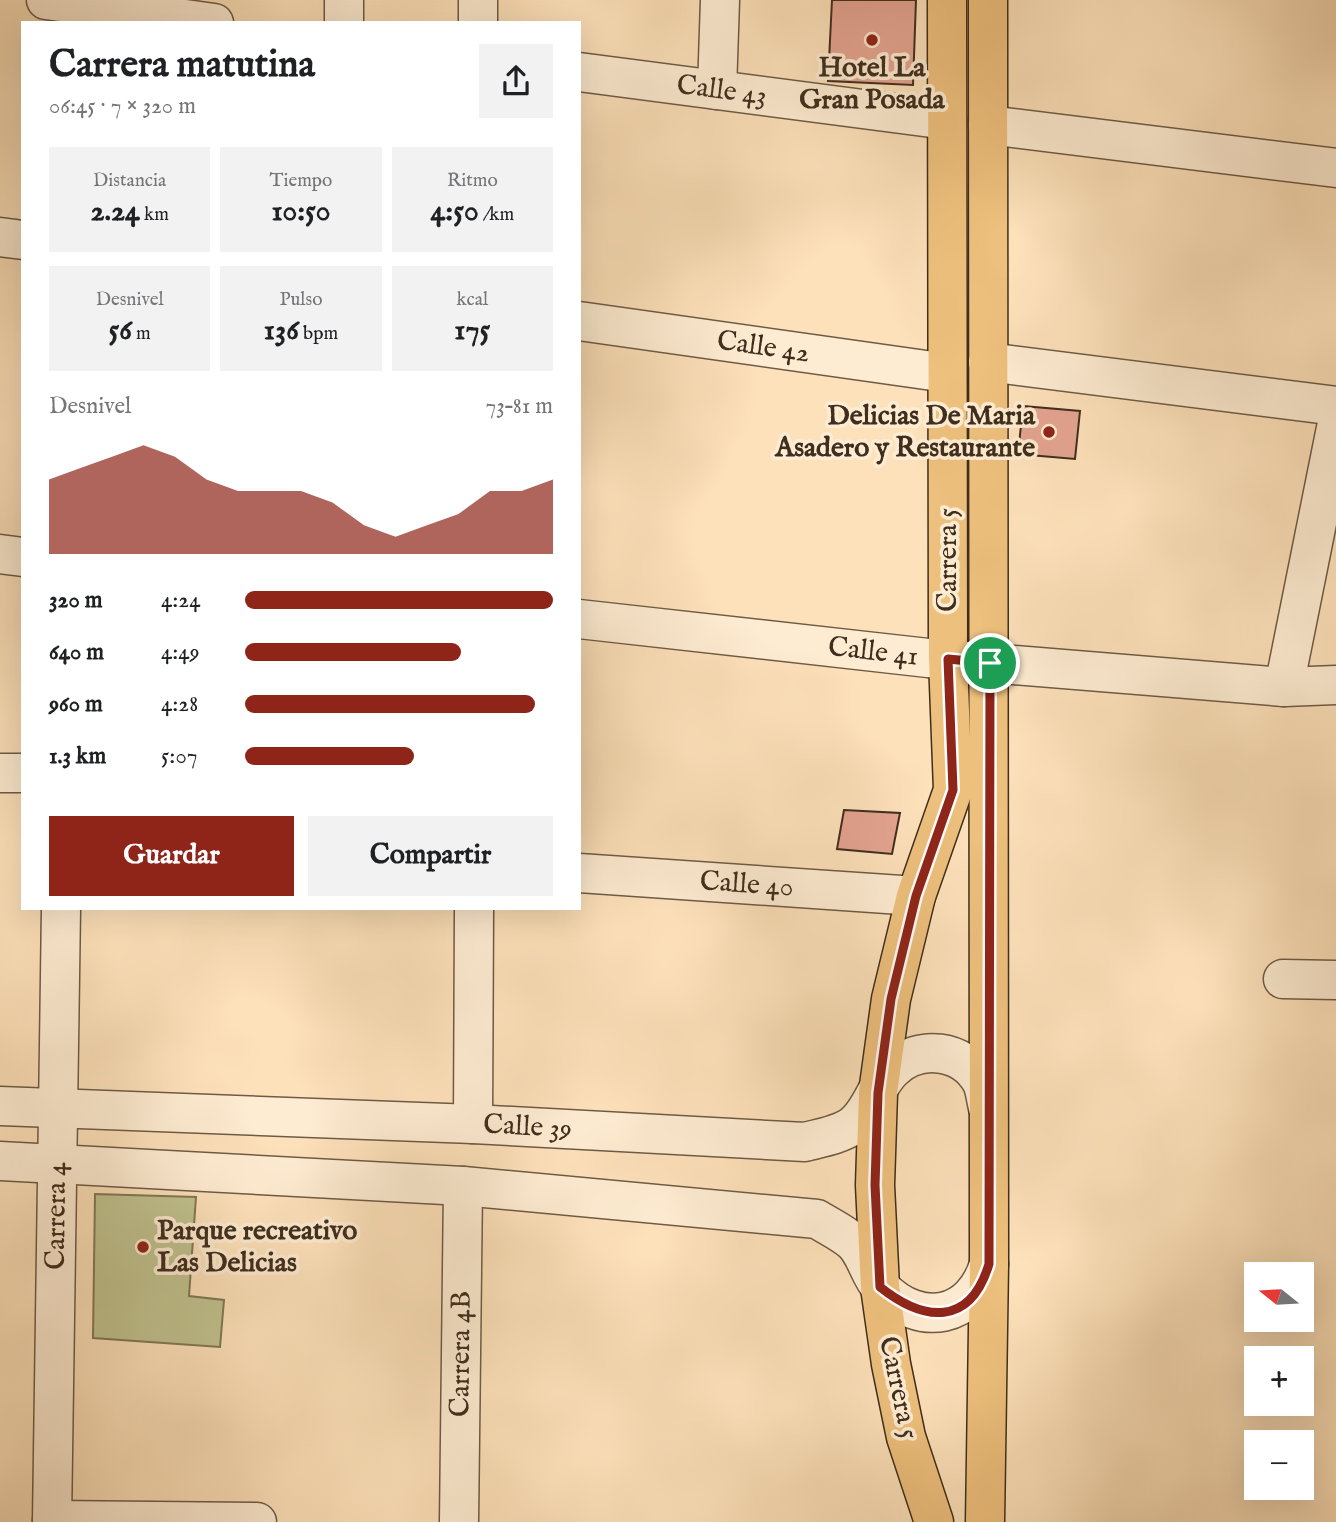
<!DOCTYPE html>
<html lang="es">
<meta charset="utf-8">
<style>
:root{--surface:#fff;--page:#f2f2f2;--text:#202124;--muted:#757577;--accent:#8f2418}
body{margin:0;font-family:"IM FELL English",serif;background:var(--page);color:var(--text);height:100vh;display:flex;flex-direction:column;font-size:26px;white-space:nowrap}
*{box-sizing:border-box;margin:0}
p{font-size:23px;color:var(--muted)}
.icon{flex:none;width:38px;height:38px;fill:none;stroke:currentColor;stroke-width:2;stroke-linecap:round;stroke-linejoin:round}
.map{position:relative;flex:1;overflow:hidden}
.details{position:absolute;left:21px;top:21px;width:560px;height:889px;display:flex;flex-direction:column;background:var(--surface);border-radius:0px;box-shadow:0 7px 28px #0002}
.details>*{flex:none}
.needle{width:46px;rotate:288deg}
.controls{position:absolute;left:1244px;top:1262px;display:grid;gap:14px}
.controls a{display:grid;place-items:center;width:70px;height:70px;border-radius:0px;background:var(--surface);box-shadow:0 7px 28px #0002;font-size:35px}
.pin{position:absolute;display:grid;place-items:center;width:60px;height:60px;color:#fff;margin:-30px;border:4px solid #fff;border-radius:50%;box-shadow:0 2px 7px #0007}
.round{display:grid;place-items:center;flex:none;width:74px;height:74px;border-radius:0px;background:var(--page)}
.overview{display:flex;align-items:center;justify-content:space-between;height:119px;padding:0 28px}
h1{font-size:38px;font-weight:700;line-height:52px}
.metrics{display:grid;grid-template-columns:repeat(3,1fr);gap:10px;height:119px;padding:7px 28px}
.metrics div{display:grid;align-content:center;border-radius:0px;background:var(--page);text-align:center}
.metrics b{font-size:30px;font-weight:700}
.metrics small{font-size:19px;font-weight:400}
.metrics p{font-size:19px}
.chart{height:196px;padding:14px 28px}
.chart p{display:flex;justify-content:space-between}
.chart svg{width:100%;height:126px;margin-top:7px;fill:var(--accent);opacity:.7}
.primary-button{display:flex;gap:14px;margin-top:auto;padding:14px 28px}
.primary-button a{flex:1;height:80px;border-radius:0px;background:var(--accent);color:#fff;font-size:28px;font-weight:700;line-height:80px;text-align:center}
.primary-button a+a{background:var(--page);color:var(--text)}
ul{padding:0 28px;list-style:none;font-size:23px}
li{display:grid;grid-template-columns:112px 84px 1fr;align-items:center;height:52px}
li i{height:18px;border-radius:9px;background:var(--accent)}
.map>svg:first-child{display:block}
.green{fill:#c0c28f;stroke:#807856;stroke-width:2}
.building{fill:#e4a391;stroke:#3f2e1e;stroke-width:2}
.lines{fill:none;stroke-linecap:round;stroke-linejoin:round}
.minor-casing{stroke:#6e5b45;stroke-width:41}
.major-casing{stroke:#3f2e1e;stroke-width:41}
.minor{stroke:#feecd2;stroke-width:38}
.major{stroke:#eec07d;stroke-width:38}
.route-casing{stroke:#fff;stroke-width:14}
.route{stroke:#8f2418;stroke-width:9}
.poi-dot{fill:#8f2418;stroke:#feecd2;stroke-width:2.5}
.labels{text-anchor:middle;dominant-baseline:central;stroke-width:7;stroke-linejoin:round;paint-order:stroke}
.poi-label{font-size:28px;font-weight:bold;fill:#3f2e1e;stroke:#feecd2}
.street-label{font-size:28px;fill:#3f2e1e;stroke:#feecd2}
</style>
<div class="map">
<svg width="1336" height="1522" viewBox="0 0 1336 1522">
<rect width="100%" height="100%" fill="#fde1ba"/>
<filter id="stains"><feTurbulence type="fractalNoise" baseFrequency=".00286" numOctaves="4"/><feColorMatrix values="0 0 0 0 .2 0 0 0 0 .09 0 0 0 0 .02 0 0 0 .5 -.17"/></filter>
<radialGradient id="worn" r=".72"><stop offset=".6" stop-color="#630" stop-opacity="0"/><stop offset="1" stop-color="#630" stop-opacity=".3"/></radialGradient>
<polygon class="green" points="95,1194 196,1197 189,1296 224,1300 220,1347 93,1338"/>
<g class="building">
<polygon points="832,0 916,0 913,85 828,81"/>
<polygon points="1023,406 1080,411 1075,459 1018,454"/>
<polygon points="844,810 900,813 892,854 837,849"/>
</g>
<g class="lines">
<g class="minor-casing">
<g id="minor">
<polyline points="46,0 214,23"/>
<polyline points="344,23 344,0"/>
<polyline points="478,23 478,0"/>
<path id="s1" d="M579,72l368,48"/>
<polyline points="717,90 720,0"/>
<polyline points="988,125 1336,168"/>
<polyline points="0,237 23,240"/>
<path id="s2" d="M579,321l368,52"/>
<polyline points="988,362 1336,406"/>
<polyline points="0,554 23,557"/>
<path id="s3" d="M579,619l349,39 356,29 52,-2"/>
<polyline points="1284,687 1336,428"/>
<polyline points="0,773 23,773"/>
<path id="s4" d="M579,873l337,23"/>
<polyline points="1283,979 1336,980"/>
<path id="s5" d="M0,1106l473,18 332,18c15,-4 34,-7 47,-16 19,-13 24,-42 41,-57 26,-25 70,-20 88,12 4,7 5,19 7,27"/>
<polyline points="473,1124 474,908"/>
<path d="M0,1161l463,25 354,33c11,7 26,14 36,23 13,12 16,33 28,46 40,41 92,30 108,-24"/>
<polyline points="52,1520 257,1522"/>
<path id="s6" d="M52,1522l9,-614"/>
<path id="s7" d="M459,1522l4,-336"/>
</g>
</g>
<g class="major-casing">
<g id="major">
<polyline points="934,1522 906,1437 891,1364 880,1287 875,1185 878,1093 891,999 916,896 953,790 948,659 947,0"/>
<polyline points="985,1522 989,1264 988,0"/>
</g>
</g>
<use href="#minor" class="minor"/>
<use href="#major" class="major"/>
</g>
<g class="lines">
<g class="route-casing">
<path id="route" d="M948,659l42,4 -1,601c-19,63 -65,58 -109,23l-5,-102 3,-92 13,-94 25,-103 37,-106z"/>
</g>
<use href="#route" class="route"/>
</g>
<g class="poi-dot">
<circle cx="872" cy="40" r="7"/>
<circle cx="1049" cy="432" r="7"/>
<circle cx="143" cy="1247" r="7"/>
</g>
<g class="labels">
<g class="poi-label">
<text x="872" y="68">Hotel La<tspan x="872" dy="32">Gran Posada</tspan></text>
<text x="1035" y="416" text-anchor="end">Delicias De Maria<tspan x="1035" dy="32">Asadero y Restaurante</tspan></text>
<text x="157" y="1231" text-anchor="start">Parque recreativo<tspan x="157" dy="32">Las Delicias</tspan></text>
</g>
<g class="street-label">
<text stroke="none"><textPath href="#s1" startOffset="144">Calle 43</textPath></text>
<text stroke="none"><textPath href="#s2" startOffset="186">Calle 42</textPath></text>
<text transform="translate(948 560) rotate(-90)">Carrera 5</text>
<text stroke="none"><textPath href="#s3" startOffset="296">Calle 41</textPath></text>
<text stroke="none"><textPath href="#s4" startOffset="168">Calle 40</textPath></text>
<text stroke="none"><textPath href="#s5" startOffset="528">Calle 39</textPath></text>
<text stroke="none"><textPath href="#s6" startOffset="306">Carrera 4</textPath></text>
<text stroke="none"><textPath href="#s7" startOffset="168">Carrera 4B</textPath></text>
<text transform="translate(898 1388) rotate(78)">Carrera 5</text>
</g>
</g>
<rect width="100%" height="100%" filter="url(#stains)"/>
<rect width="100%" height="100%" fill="url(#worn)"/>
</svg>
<div class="controls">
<a><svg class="needle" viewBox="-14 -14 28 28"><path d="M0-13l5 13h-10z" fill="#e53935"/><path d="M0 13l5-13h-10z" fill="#757577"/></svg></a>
<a>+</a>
<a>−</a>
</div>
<div class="pin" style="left:990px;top:663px;background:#1e9e55"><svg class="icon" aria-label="arrive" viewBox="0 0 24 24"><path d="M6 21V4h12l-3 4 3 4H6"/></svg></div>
<section class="details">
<div class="overview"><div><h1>Carrera matutina</h1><p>06:45 · 7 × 320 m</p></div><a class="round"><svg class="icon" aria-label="share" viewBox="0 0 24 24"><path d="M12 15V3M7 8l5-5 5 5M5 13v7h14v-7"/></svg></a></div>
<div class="metrics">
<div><p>Distancia</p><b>2.24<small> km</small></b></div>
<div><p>Tiempo</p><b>10:50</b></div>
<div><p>Ritmo</p><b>4:50<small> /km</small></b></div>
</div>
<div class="metrics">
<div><p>Desnivel</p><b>56<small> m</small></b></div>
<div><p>Pulso</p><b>136<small> bpm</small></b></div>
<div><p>kcal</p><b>175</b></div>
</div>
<div class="chart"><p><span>Desnivel</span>73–81 m</p>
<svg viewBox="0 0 160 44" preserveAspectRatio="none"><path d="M0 44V18L10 14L20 10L30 6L40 10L50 18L60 22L70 22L80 22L90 26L100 34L110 38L120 34L130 30L140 22L150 22L160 18V44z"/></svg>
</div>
<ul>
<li><b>320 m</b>4:24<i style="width:100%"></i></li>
<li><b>640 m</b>4:49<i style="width:70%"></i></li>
<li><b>960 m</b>4:28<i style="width:94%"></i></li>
<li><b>1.3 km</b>5:07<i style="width:55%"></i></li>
</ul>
<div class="primary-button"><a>Guardar</a><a>Compartir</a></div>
</section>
</div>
